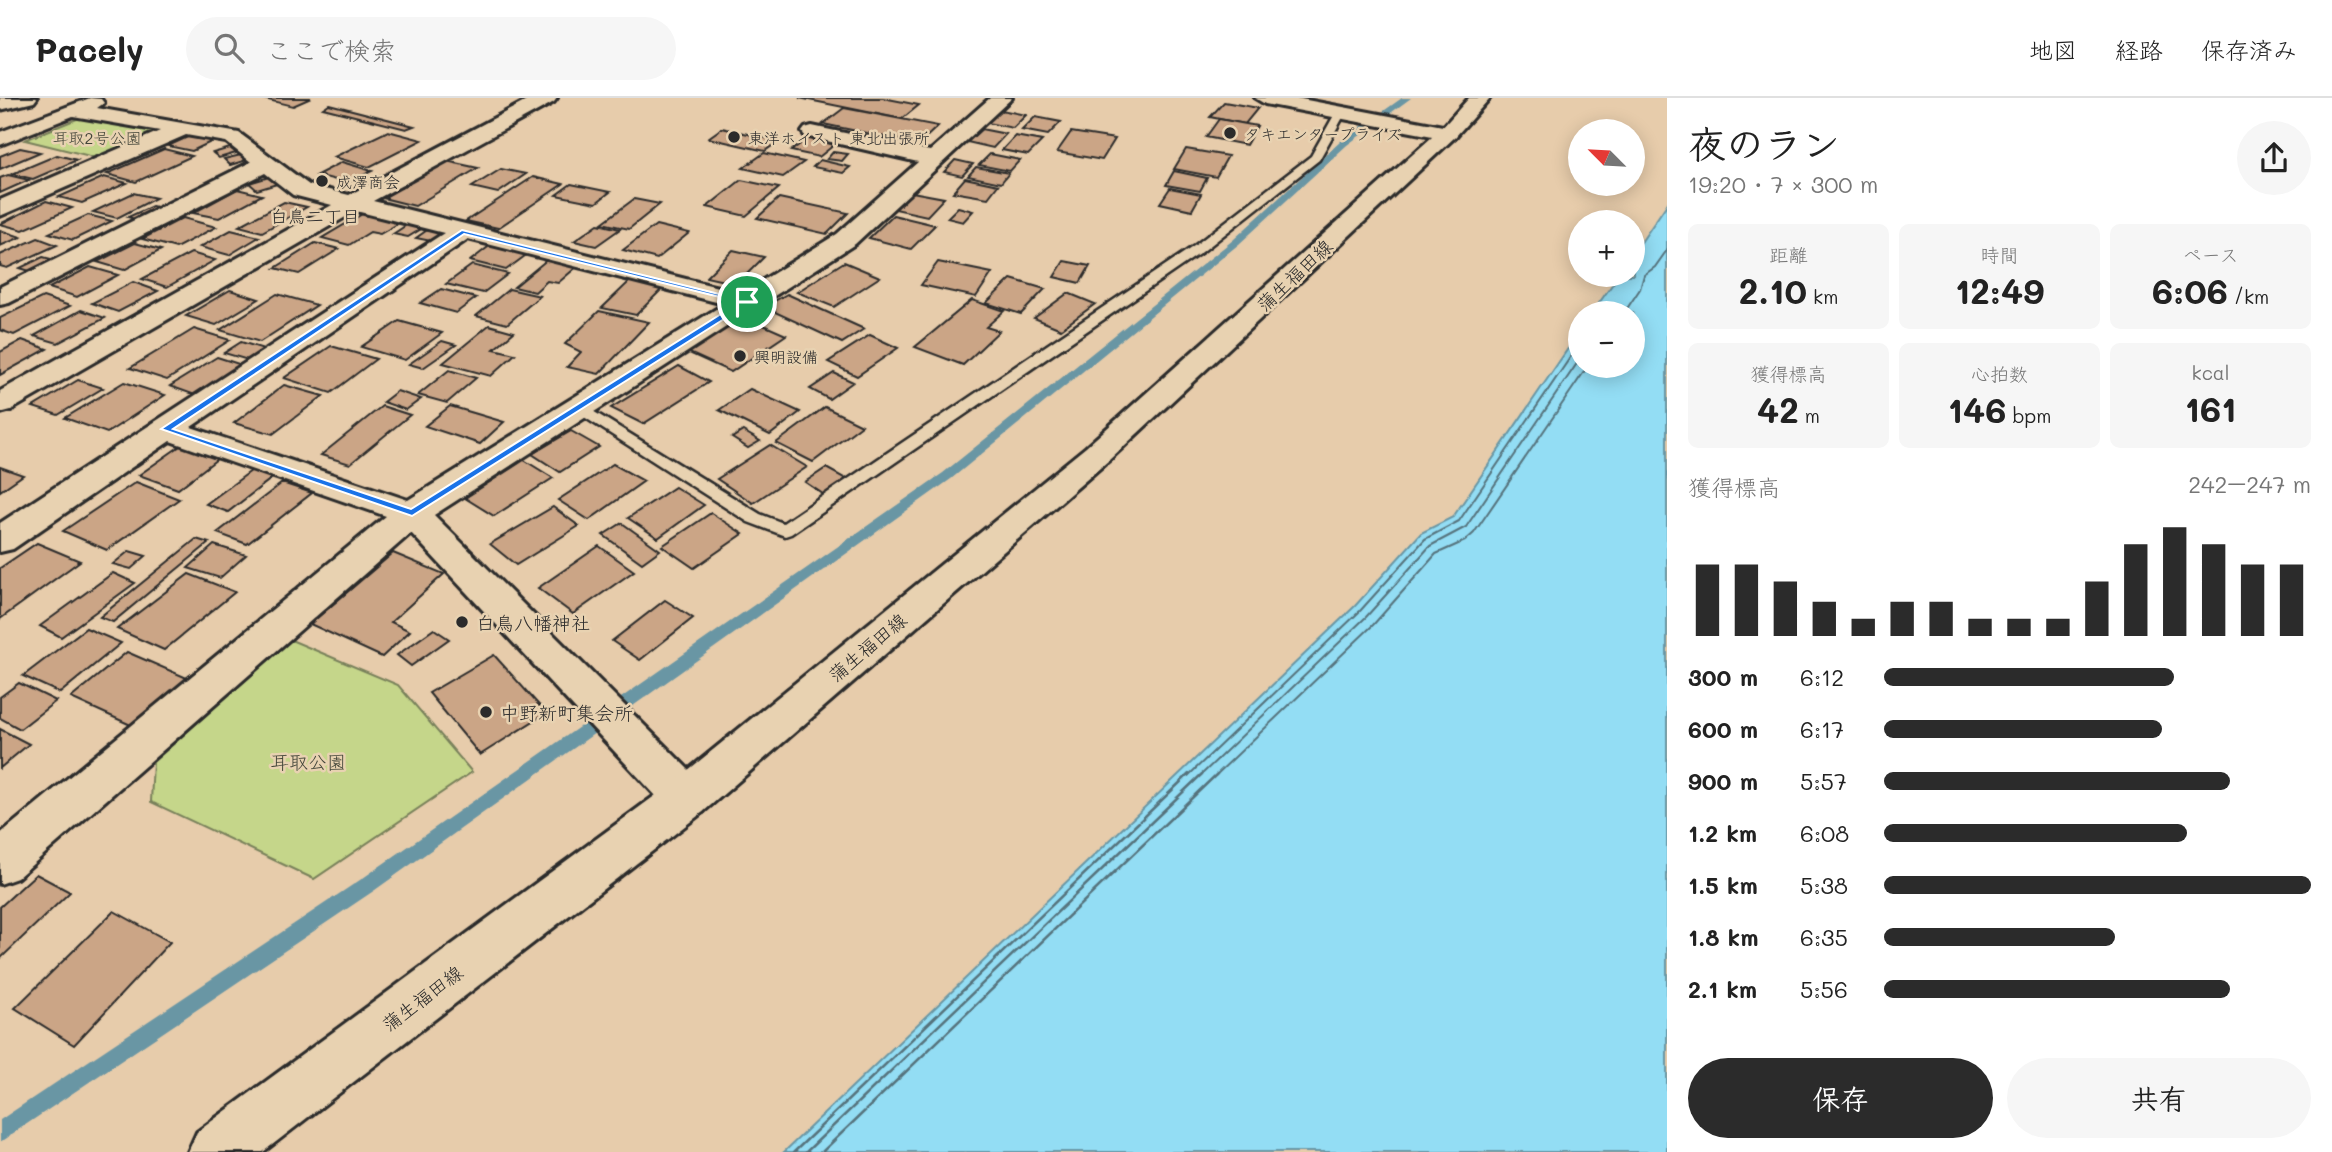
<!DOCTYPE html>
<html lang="ja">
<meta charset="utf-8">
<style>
:root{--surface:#fff;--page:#f6f6f6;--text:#222;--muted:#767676;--line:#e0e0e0;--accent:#2b2b2b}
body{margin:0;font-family:Mali,"Klee One",sans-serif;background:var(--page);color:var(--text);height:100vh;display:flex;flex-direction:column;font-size:26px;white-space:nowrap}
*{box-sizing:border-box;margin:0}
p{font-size:23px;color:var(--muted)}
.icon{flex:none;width:38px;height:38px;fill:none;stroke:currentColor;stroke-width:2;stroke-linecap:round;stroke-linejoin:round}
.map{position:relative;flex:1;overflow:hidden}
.sheet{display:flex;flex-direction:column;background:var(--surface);width:665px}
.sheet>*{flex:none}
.needle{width:46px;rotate:294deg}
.controls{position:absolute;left:1568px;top:21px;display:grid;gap:14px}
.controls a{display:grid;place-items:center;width:77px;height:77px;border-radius:50%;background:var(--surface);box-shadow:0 4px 18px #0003;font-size:35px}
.pin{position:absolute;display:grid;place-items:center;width:60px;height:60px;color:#fff;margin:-30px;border:4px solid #fff;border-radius:50%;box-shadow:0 2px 7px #0007}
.round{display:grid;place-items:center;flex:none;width:74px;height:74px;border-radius:37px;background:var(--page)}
.summary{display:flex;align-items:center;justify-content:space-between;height:119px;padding:0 21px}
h1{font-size:38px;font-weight:700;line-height:52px}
.stats{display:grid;grid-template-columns:repeat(3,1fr);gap:10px;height:119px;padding:7px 21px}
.stats div{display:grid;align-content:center;border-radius:10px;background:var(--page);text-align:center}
.stats b{font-size:35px;font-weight:700}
.stats small{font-size:19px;font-weight:400}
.stats p{font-size:19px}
.chart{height:196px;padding:14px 21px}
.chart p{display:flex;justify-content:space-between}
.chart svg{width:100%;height:126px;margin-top:7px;stroke:var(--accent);stroke-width:6}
.button{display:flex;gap:14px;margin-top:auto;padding:14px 21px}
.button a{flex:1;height:80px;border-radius:42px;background:var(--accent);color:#fff;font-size:28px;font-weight:700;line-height:80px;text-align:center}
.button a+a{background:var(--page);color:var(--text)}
ul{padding:0 21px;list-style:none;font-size:23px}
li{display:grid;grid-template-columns:112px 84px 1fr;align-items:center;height:52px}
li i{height:18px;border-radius:9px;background:var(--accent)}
header{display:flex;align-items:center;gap:42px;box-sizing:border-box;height:98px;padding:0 35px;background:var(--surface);border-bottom:2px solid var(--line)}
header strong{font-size:33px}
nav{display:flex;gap:38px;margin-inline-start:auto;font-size:24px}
.search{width:490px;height:63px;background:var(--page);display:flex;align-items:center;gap:18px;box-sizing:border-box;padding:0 24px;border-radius:38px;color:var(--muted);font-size:26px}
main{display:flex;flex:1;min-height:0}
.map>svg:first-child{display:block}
.green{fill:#c5d68a;stroke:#78805a;stroke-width:2}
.water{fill:#93ddf4;stroke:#6996a4;stroke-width:2}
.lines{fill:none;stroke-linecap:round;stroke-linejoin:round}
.shore-far1{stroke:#55727b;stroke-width:2}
.shore{stroke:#55727b;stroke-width:2.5}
.stream{fill:#6996a4;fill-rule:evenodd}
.building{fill:#cba586;stroke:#2b2b2b;stroke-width:2}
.lane-casing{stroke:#2b2b2b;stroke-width:5}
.street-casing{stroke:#2b2b2b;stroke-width:6}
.secondary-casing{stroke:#2b2b2b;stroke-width:6}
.lane{fill:#e8d2b1;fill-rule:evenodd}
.street{fill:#e8d2b1;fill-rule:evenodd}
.secondary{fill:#e8d2b1;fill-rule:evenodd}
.route{fill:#1a73e8;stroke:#fff;stroke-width:2;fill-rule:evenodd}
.poi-dot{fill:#2b2b2b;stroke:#e8d2b1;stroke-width:2.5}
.labels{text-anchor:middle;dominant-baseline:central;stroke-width:5;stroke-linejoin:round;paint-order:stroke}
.far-poi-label{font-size:16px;fill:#2b2b2b;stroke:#e8d2b1;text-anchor:start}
.far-park-label{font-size:16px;fill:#424539;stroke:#e8d2b1}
.far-neighbourhood-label{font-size:18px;fill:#2b2b2b;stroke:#e8d2b1}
.street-label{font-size:19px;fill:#2b2b2b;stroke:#e8d2b1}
.poi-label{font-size:19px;fill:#2b2b2b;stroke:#e8d2b1;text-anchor:start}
.park-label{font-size:19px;fill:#424539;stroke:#e8d2b1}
</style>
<header>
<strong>Pacely</strong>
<div class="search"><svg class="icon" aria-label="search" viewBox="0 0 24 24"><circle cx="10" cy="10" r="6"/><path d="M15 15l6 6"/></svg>ここで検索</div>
<nav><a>地図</a><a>経路</a><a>保存済み</a></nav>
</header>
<main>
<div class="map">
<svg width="1667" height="1054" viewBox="0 0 1667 1054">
<rect width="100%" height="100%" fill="#e7ccab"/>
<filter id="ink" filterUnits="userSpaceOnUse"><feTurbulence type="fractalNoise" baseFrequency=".0143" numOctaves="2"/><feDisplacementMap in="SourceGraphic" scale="14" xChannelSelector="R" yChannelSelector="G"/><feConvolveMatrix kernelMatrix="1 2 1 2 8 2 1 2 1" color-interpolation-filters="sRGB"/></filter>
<g filter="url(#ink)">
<g class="green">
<polygon points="89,16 170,31 102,61 25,42"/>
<polygon points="291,542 398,587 472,674 314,781 151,704 153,664"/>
</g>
<polygon class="water" points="1667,106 1667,1054 784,1054 1355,508 1421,435 1453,419 1580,233 1580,268 1633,268 1633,215 1592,215 1619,177 1633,177 1633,156"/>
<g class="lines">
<g class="shore-far1">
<polyline points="1624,215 1640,191 1644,177 1655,169 1667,152"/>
<polyline points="1188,678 1360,513 1425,441 1459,423 1580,245"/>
<polyline points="1200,678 1366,519 1430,448 1466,429 1580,261"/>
<polyline points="1215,678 1373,527 1436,456 1465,443 1474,435 1588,268"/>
</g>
<g class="shore">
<polyline points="794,1054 1189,676"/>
<polyline points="806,1054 1202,676"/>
<polyline points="822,1054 1217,676"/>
</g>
<polygon class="stream" points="1402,0 1411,0 1347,47 1239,146 951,381 375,792 0,1044 0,1022 363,780 943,375 1233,142 1341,43"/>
</g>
<g class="building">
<polygon points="260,0 311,0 293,8"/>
<polygon points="799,0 883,0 919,7 902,21"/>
<polygon points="1224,4 1258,10 1245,26 1210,19"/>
<polygon points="329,6 414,28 406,31 323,10"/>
<polygon points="844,10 938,28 919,46 823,26"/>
<polygon points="1001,12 1026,17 1013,30 987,25"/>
<polygon points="1035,19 1061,24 1048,37 1022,32"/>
<polygon points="1219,21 1257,28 1246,47 1206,39"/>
<polygon points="722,30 779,43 765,53 708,40"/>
<polygon points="981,31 1006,36 993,50 967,44"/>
<polygon points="388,33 422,42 369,69 334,59"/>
<polygon points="1071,34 1115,41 1102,62 1057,54"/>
<polygon points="192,37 215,42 192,53 168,48"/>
<polygon points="812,37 839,43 819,59 791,53"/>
<polygon points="1015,38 1042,43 1028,57 1002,52"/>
<polygon points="20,50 40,54 0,71 0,58"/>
<polygon points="230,50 236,55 219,60 213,55"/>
<polygon points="164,51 192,58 136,84 107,76"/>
<polygon points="1186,51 1228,58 1216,79 1174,71"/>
<polygon points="833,54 848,56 842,63 827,61"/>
<polygon points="764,55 804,64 783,79 743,70"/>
<polygon points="990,56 1020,62 1010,73 979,67"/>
<polygon points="57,57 77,62 33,81 12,76"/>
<polygon points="241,57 247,62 230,67 224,61"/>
<polygon points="820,62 850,69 843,75 813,69"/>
<polygon points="955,62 973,66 962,78 944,74"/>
<polygon points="446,63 478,70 415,108 383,100"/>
<polygon points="342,64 372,73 347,85 317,77"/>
<polygon points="976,69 1009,75 1001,85 968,78"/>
<polygon points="501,71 526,76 498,95 472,89"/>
<polygon points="1174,73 1207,80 1200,93 1166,87"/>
<polygon points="8,77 29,82 0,95 0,80"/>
<polygon points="104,79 127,85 82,105 59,99"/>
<polygon points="269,79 277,86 257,92 249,85"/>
<polygon points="533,79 563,86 498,130 466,123"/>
<polygon points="965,80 998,87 988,100 953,94"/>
<polygon points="741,82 779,90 746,118 707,109"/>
<polygon points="571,86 610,94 596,105 556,97"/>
<polygon points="1170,90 1201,96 1192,112 1160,105"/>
<polygon points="237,91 262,97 219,120 193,115"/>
<polygon points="912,94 944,100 927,118 895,111"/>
<polygon points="133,95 156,100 117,120 93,114"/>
<polygon points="779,100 848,115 827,136 757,120"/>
<polygon points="634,101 660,106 629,131 602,125"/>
<polygon points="46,103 72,110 23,132 0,126"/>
<polygon points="284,104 307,109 262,134 239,128"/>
<polygon points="152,108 165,111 141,123 128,119"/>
<polygon points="958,109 973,113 963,124 947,120"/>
<polygon points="364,115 401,124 380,136 370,134 349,147 322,140"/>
<polygon points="88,117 112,123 73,142 49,135"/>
<polygon points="893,117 935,127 911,151 869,140"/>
<polygon points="183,120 216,129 176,150 142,141"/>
<polygon points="411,124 426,128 408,139 393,136"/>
<polygon points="598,126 620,131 596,148 574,143"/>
<polygon points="656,127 689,135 657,161 623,152"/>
<polygon points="430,130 445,133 431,143 416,140"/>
<polygon points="0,132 21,139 0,148"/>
<polygon points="231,132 259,139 229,157 200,149"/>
<polygon points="38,140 57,147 7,170 0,168 0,157"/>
<polygon points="135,145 161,152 124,172 97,164"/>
<polygon points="315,145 339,151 299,176 275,170"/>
<polygon points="492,146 529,155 506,172 470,163"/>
<polygon points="733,152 764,159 737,186 706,179"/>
<polygon points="191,155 215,162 167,189 142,181"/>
<polygon points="43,159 59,163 36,175 20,170"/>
<polygon points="549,160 580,166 558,185 547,183 535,194 514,189"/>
<polygon points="1064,163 1090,168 1080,185 1054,179"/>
<polygon points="844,164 880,179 834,209 797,194"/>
<polygon points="938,164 992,175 976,199 921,187"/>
<polygon points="472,167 508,176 483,195 446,186"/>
<polygon points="90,169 118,177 77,199 49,190"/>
<polygon points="1011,181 1045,191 1021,216 986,205"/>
<polygon points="631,182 664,189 636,217 602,210"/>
<polygon points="133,184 158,193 118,214 92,205"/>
<polygon points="441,191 476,200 456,215 420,205"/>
<polygon points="509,191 540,198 507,226 476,218"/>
<polygon points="230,192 259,201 216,227 186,218"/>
<polygon points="1068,195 1095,206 1061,231 1034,220"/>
<polygon points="277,196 317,207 260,244 220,232"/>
<polygon points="787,196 864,231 842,245 764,209"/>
<polygon points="43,199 70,208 14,237 0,232 0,220"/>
<polygon points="972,202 1004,213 986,229 999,233 963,267 915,249"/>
<polygon points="81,212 105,220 58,245 34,238"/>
<polygon points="599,213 649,224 599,276 567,269 581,254 565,246"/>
<polygon points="743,218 786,237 731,274 687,254"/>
<polygon points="399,223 442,235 405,262 361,249"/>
<polygon points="489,227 514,234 494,251 515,256 491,278 443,265"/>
<polygon points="194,231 230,242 167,282 130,270"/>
<polygon points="870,237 898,250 857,278 828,264"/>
<polygon points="22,242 47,251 0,277 0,254"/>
<polygon points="442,243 456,247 423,270 409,266"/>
<polygon points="241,244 264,251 248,262 224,255"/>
<polygon points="331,248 376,261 331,295 284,280"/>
<polygon points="217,259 242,267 195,297 170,288"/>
<polygon points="679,268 709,284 643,326 611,310"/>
<polygon points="449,272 476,280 447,305 418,297"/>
<polygon points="834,275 853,284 829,301 810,291"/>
<polygon points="78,282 103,290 58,317 33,309"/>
<polygon points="124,284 165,297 107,335 65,320"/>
<polygon points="284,287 323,298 273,336 234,325"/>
<polygon points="750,291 800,314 770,337 719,312"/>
<polygon points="397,293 421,301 406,312 383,304"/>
<polygon points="382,308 410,317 350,366 321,357"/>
<polygon points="450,308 504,324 480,346 425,328"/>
<polygon points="825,309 862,327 813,364 776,345"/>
<polygon points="571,333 599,349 560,374 532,356"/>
<polygon points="743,333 760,343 748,350 732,340"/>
<polygon points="183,346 221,358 178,391 139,377"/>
<polygon points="770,347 807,369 753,405 717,381"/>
<polygon points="524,362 553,380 494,418 465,400"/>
<polygon points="613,366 644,383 589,422 558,402"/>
<polygon points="0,369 23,377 0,393"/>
<polygon points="255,370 276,377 228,414 206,406"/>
<polygon points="826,370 848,382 826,398 805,384"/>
<polygon points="136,384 179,401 107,452 63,433"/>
<polygon points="282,385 312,395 247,446 217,435"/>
<polygon points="675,389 704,407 658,440 628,420"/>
<polygon points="553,409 579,428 516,467 490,446"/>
<polygon points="711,415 743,436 694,470 662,448"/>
<polygon points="622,425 660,452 642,465 603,437"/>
<polygon points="196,441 209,445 113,524 100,519"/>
<polygon points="37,445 80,463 0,521 0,470"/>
<polygon points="214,447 246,457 220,480 188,470"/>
<polygon points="599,448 634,473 573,516 538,490"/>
<polygon points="129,453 146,458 131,471 113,466"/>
<polygon points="393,455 444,476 391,524 410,533 382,559 310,526"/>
<polygon points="113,475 135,485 61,539 40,528"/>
<polygon points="189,476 235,494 164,552 117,531"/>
<polygon points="665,502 693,520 640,562 612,543"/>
<polygon points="86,530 121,545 60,595 23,578"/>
<polygon points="434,531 449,541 411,568 397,557"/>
<polygon points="127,554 187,580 133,628 71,600"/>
<polygon points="494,557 546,615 480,657 429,595"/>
<polygon points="19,585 56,603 20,631 0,620 0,599"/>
<polygon points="0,631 29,646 0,670"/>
<polygon points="36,776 70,794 0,861 0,809"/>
<polygon points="114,813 170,844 74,947 15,910"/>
</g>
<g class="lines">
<g class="lane-casing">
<polygon id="lane" points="1337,12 1346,14 1319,62 1202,154 791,436 785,438 748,424 570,310 573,307 583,307 760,416 783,425 1194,148 1311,58"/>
</g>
<g class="street-casing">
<g id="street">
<path d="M90,0l11,1 3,4 -7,5 142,25 70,52 40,10 183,-97h25l-3,4 -181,99 369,92 95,-59 81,-72 -113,-26 -3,-4 3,-4 7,-2 118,25 60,-53h22l-157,146 -421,271 269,269 6,14 -6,14 -16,5 -16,-5 -260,-279 -394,345 -17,6v-50l386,-318 -216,-75 -157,108 -13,3v-29l444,-290 -88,-22 -345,199 -11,3v-22l332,-186 -39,-10 -28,-22 -256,130 -9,2v-18l251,-125 -25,-20 -40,-7 -186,81v-16l160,-69 -87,-15 -73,29v-13zM468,141l256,65 -316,196 -217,-73z"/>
<polygon points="1255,0 1296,0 1448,29 1455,31 1458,35 1455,39 1448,41 1265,6"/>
</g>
</g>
<g class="secondary-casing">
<g id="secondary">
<polygon points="0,0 37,0 34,4 0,12"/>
<polygon points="1469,0 1490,0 1455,39 1108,363 703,714 263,1054 188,1054 197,1034 671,686 1086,349 1441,31"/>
</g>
</g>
<use href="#lane" class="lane"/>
<use href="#street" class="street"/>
<use href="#secondary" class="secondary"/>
</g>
</g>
<path class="route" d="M462,132l289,72 -339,214 -251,-87zM464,136l276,68 -329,207 -238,-80z"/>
<g class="poi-dot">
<circle cx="1230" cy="35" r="7"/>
<circle cx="734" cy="39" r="7"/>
<circle cx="322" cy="83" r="7"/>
<circle cx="740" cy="258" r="7"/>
<circle cx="462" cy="524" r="7"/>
<circle cx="486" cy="614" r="7"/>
</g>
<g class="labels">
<g class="far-poi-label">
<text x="1244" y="35">タキエンタープライズ</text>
<text x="748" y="39">東洋ホイスト 東北出張所</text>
<text x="336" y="83">成澤商会</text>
<text x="754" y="258">興明設備</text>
</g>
<g class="far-park-label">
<text x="97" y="39">耳取2号公園</text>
</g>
<g class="far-neighbourhood-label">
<text x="315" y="118">白鳥二丁目</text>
</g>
<g class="street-label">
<text transform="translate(1294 177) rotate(-43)">蒲生福田線</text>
<text transform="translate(867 549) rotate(-40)">蒲生福田線</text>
<text transform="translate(422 900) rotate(-37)">蒲生福田線</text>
</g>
<g class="poi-label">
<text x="476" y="524">白鳥八幡神社</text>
<text x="500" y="614">中野新町集会所</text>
</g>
<g class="park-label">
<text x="308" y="663">耳取公園</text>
</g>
</g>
</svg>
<div class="controls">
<a><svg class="needle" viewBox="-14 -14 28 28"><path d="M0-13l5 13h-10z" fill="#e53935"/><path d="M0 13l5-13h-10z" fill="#767676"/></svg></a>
<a>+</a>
<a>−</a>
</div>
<div class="pin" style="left:747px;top:204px;background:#1e9e55"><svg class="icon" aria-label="arrive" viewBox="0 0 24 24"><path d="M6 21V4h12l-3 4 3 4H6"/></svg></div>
</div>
<section class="sheet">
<div class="summary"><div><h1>夜のラン</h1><p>19:20 · 7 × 300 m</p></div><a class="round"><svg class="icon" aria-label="share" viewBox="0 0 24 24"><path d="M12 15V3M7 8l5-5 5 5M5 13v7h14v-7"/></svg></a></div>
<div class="stats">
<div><p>距離</p><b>2.10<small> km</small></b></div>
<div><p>時間</p><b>12:49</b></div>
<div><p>ペース</p><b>6:06<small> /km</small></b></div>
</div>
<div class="stats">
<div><p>獲得標高</p><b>42<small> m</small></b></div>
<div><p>心拍数</p><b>146<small> bpm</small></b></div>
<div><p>kcal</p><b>161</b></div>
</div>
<div class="chart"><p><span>獲得標高</span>242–247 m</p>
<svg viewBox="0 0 160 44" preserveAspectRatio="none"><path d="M5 44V19M15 44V19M25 44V25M35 44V32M45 44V38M55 44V32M65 44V32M75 44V38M85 44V38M95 44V38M105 44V25M115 44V12M125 44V6M135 44V12M145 44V19M155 44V19"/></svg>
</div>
<ul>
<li><b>300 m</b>6:12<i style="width:68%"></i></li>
<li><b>600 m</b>6:17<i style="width:65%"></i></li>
<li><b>900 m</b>5:57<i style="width:81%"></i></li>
<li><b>1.2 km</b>6:08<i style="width:71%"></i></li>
<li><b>1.5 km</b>5:38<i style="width:100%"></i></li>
<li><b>1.8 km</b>6:35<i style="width:54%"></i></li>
<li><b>2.1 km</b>5:56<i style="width:81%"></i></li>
</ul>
<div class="button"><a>保存</a><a>共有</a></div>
</section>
</main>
